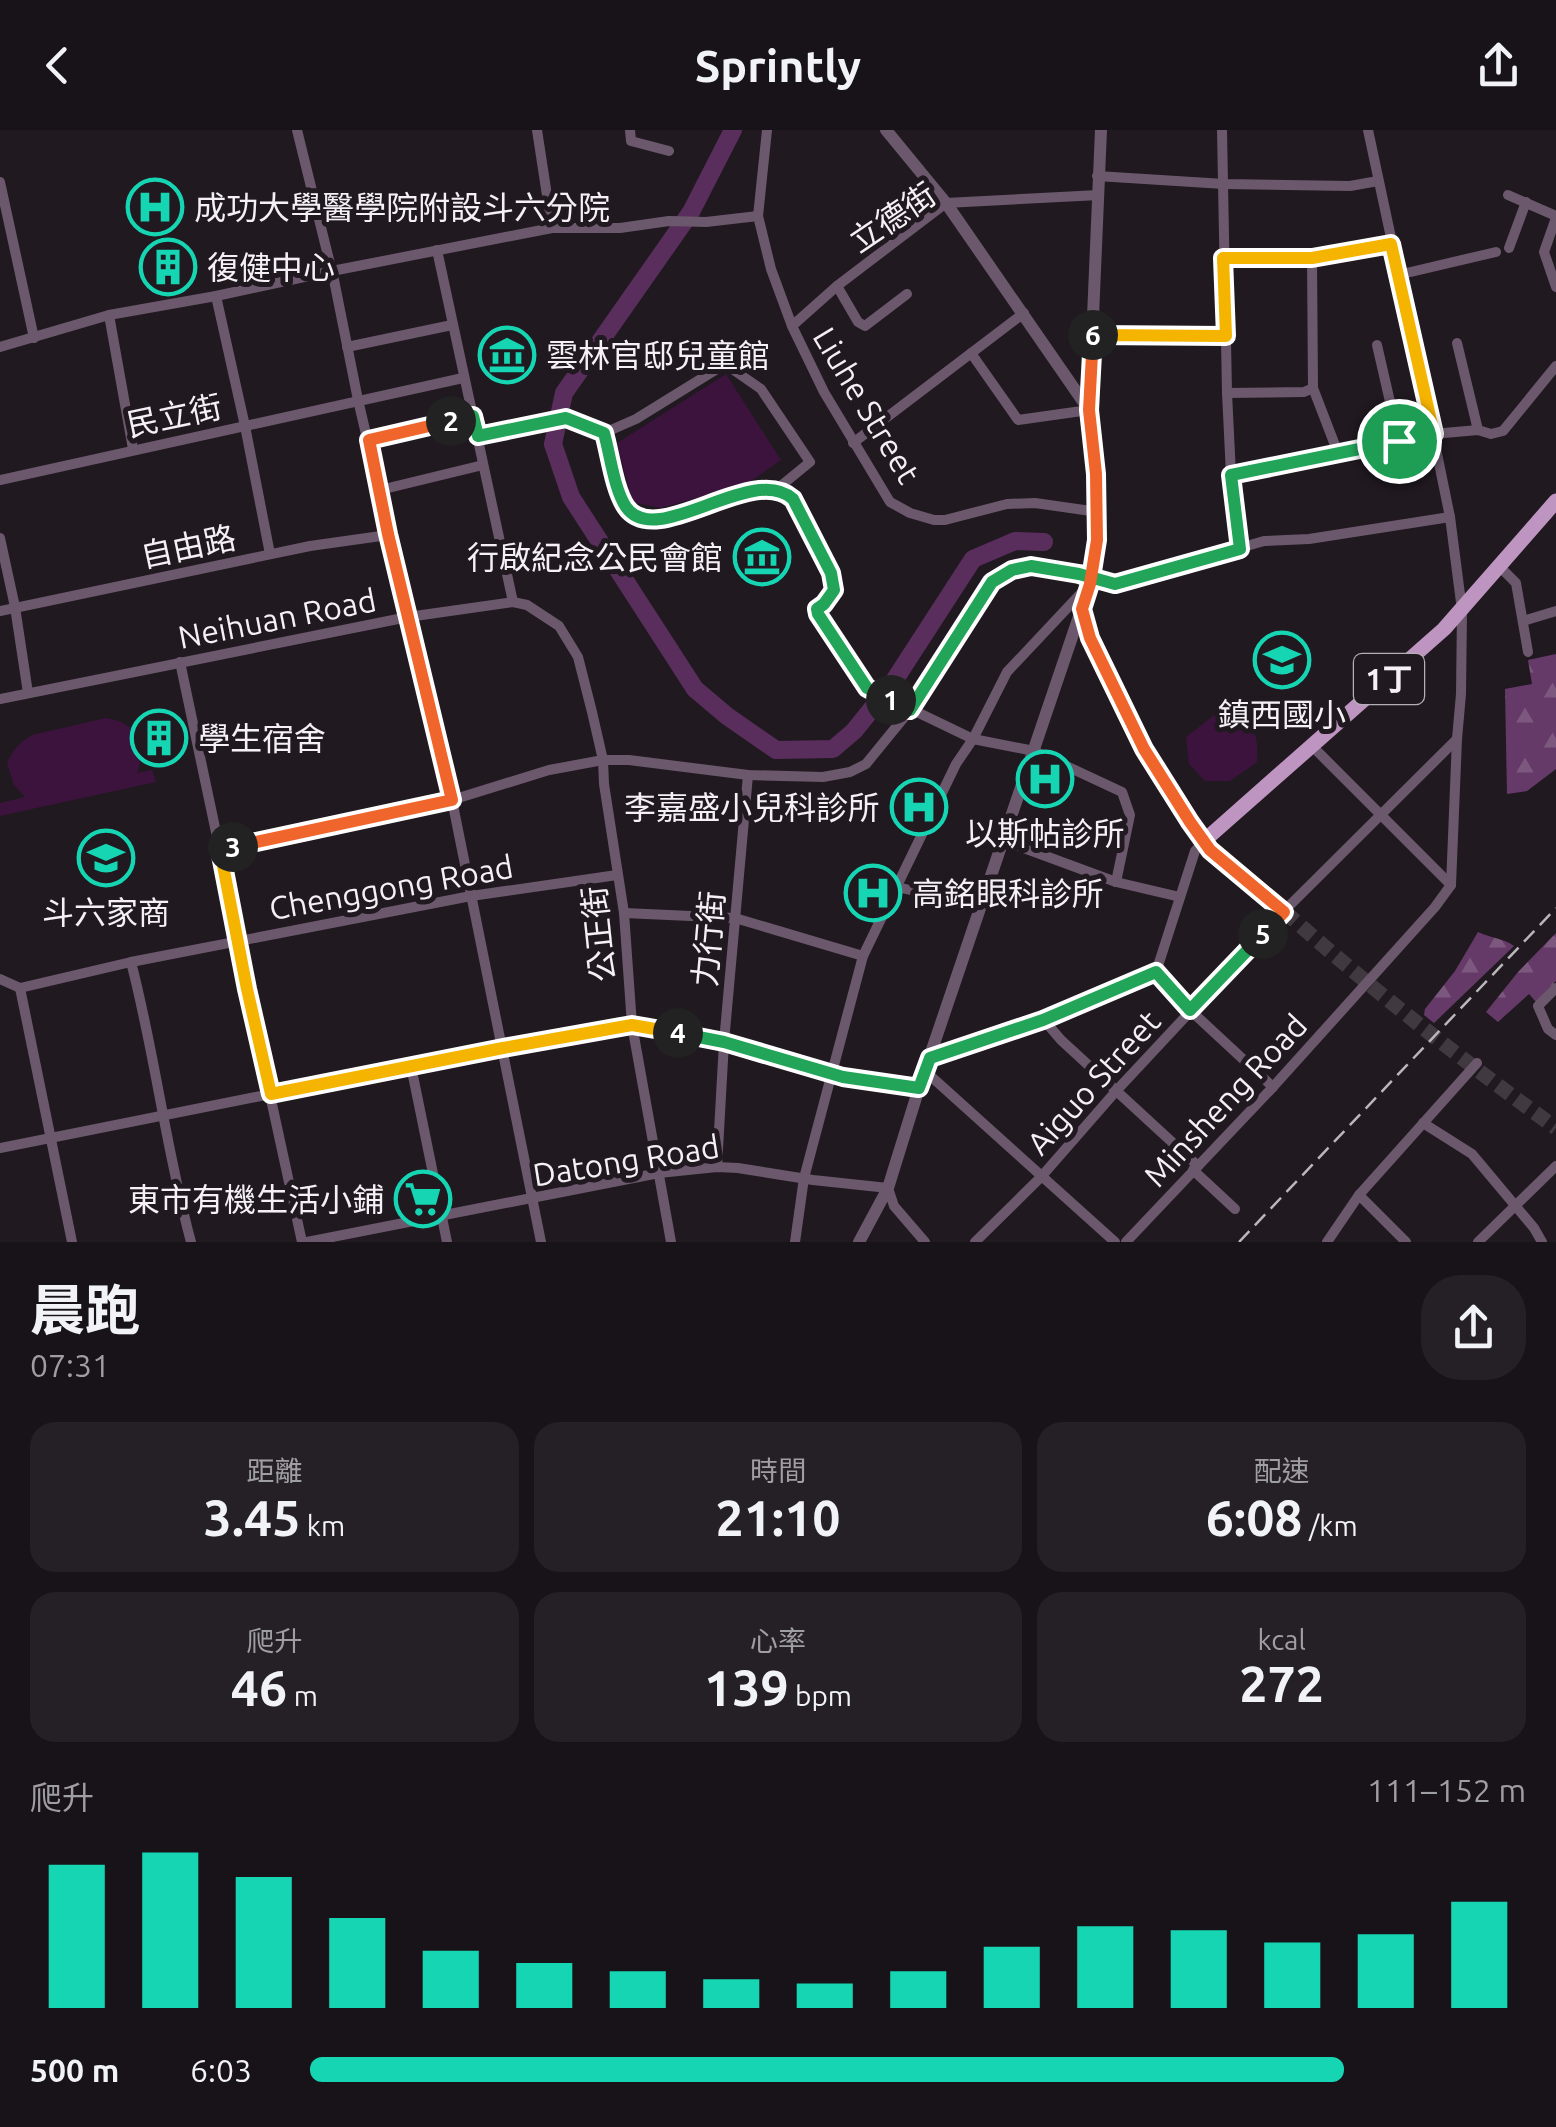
<!DOCTYPE html>
<html lang="zh-TW">
<meta charset="utf-8">
<style>
:root{--surface:#181318;--page:#252025;--text:#f1f3f6;--muted:#9f9ea2;--accent:#15d5b3}
body{margin:0;font-family:Ubuntu,"Noto Sans TC",sans-serif;background:var(--page);color:var(--text);height:100vh;display:flex;flex-direction:column;font-size:38px;white-space:nowrap}
*{box-sizing:border-box;margin:0}
p{font-size:32px;color:var(--muted)}
.icon{flex:none;width:55px;height:55px;fill:none;stroke:currentColor;stroke-width:2;stroke-linecap:round;stroke-linejoin:round}
.map{position:relative;height:1112px;overflow:hidden}
.details{display:flex;flex-direction:column;background:var(--surface);flex:1}
.details>*{flex:none}
.pin{position:absolute;display:grid;place-items:center;width:85px;height:85px;color:#fff;margin:-42px;border:5px solid #fff;border-radius:50%;box-shadow:0 2px 10px #0007}
.km{position:absolute;width:50px;height:50px;margin:-25px;border-radius:50%;background:#222;color:#fff;font-size:28px;line-height:50px;text-align:center}
.round{display:grid;place-items:center;flex:none;width:105px;height:105px;border-radius:40px;background:var(--page)}
.summary{display:flex;align-items:center;justify-content:space-between;height:170px;padding:0 30px}
h1{font-size:55px;font-weight:700;line-height:75px}
.stats{display:grid;grid-template-columns:repeat(3,1fr);gap:15px;height:170px;padding:10px 30px}
.stats div{display:grid;align-content:center;border-radius:25px;background:var(--page);text-align:center}
.stats b{font-size:50px;font-weight:700}
.stats small{font-size:28px;font-weight:400}
.stats p{font-size:28px}
.chart{height:280px;padding:20px 30px}
.chart p{display:flex;justify-content:space-between}
.chart svg{width:100%;height:180px;margin-top:10px;stroke:var(--accent);stroke-width:6}
ul{padding:0 30px;list-style:none;font-size:32px}
li{display:grid;grid-template-columns:160px 120px 1fr;align-items:center;height:75px}
li i{height:25px;border-radius:12px;background:var(--accent)}
header{display:flex;justify-content:space-between;align-items:center;height:130px;padding:0 30px;background:var(--surface);font-size:45px;font-weight:700}
.map>svg:first-child{display:block}
.forest{fill:url(#forest-firs)}
.pitch{fill:#3b133d}
.lines{fill:none;stroke-linecap:round;stroke-linejoin:round}
.river{stroke:#5a2e5c;stroke-width:18}
.primary-tunnel{stroke:#403940;stroke-width:15;stroke-dasharray:15 8;stroke-linecap:butt}
.minor{stroke:#6c586c;stroke-width:10}
.tertiary{stroke:#6c586c;stroke-width:12}
.primary{stroke:#be94c0;stroke-width:15}
.rail{stroke:#bbb6bb;stroke-width:2.5;stroke-dasharray:15 8;stroke-linecap:butt}
.split-1-casing{stroke:#fff;stroke-width:20}
.split-2-casing{stroke:#fff;stroke-width:20}
.split-3-casing{stroke:#fff;stroke-width:20}
.split-4-casing{stroke:#fff;stroke-width:20}
.split-5-casing{stroke:#fff;stroke-width:20}
.split-6-casing{stroke:#fff;stroke-width:20}
.split-7-casing{stroke:#fff;stroke-width:20}
.split-1{stroke:#22a559;stroke-width:12}
.split-2{stroke:#22a559;stroke-width:12}
.split-3{stroke:#f0652b;stroke-width:12}
.split-4{stroke:#f5b400;stroke-width:12}
.split-5{stroke:#22a559;stroke-width:12}
.split-6{stroke:#f0652b;stroke-width:12}
.split-7{stroke:#f5b400;stroke-width:12}
.labels{text-anchor:middle;dominant-baseline:central;stroke-width:10;stroke-linejoin:round;paint-order:stroke}
.shield{fill:#201920;stroke:#b5b0b5;stroke-width:2.5}
.shield-label{font-size:30px;font-weight:bold;fill:#f5f0f5}
.poi-label{font-size:32px;fill:#f5f0f5;stroke:#201920;text-anchor:start}
.street-label{font-size:32px;fill:#f5f0f5;stroke:#201920}
</style>
<header><svg class="icon" aria-label="back" viewBox="0 0 24 24"><path d="M15 5l-7 7 7 7"/></svg>Sprintly<svg class="icon" aria-label="share" viewBox="0 0 24 24"><path d="M12 15V3M7 8l5-5 5 5M5 13v7h14v-7"/></svg></header>
<div class="map">
<svg width="1556" height="1112" viewBox="0 0 1556 1112">
<defs>
<pattern id="forest-firs" width="22" height="20" patternUnits="userSpaceOnUse" patternTransform="scale(2.5)"><rect width="22" height="20" fill="#663a68"/><path d="M5 1l3.5 6h-7zM16 11l3.5 6h-7z" fill="#7c577e"/></pattern>
</defs>
<rect width="100%" height="100%" fill="#201920"/>
<g class="forest">
<polygon points="1556,524 1556,639 1527,661 1507,664 1505,559 1532,554 1528,530"/>
<path d="M1478,802c12,6 25,6 36,14l-80,77 -10,-8 1,-6 30,-38z"/>
<polygon points="1556,803 1556,851 1536,872 1529,864 1498,892 1486,882 1518,842"/>
</g>
<g class="pitch">
<polygon points="726,244 781,330 747,354 661,378 632,372 617,313"/>
<path d="M1217,583c32,6 43,15 40,49l-27,19h-25l-16,-17 -3,-27z"/>
<path d="M106,588c32,5 42,26 31,55l15,-3 4,12 -156,34v-13l25,-6 -11,-12 -7,-22c6,-13 13,-21 25,-28z"/>
</g>
<g class="lines">
<polyline class="river" points="733,0 691,82 564,263 553,314 571,367 695,559 727,586 776,620 833,619 854,601 892,554 973,429 1015,411 1044,412"/>
<path class="primary-tunnel" d="M1284,781c87,78 178,149 272,217"/>
<g class="minor">
<polyline points="297,0 334,150 358,270 452,670 541,1112"/>
<polyline points="537,0 552,98"/>
<polyline points="630,0 631,11 669,21"/>
<polyline points="767,0 758,86 771,139 792,196 824,262 890,372 910,383 934,390 945,390 1007,374 1035,373 1098,382"/>
<polyline points="1222,0 1227,263 1231,345 1240,419"/>
<polyline points="1097,46 1224,54 1350,56 1378,51"/>
<polyline points="0,52 34,208"/>
<polyline points="1508,65 1556,86"/>
<polyline points="1556,88 1544,122 1556,157"/>
<polyline points="1509,118 1526,72"/>
<polyline points="437,120 513,472"/>
<polyline points="1223,128 1312,128 1391,114"/>
<polyline points="1398,145 1496,122"/>
<polyline points="837,156 858,192 865,196 907,164"/>
<polyline points="216,166 245,296 270,424"/>
<polyline points="109,185 133,319"/>
<polyline points="792,196 837,156 946,73 1099,65"/>
<polyline points="1093,205 1226,206"/>
<polyline points="1457,213 1478,300"/>
<polyline points="1377,215 1399,311"/>
<polyline points="0,217 109,185 216,166 332,141 552,98 620,98 669,91 706,92 758,86"/>
<polyline points="347,217 452,195"/>
<polyline points="971,223 1018,290 1089,280"/>
<polyline points="1313,258 1338,323"/>
<polyline points="1227,263 1304,262 1313,258 1312,128"/>
<polyline points="604,303 636,289 725,234 761,259 810,332 777,359"/>
<path d="M478,306l88,-18 38,15c6,21 10,56 22,74 31,44 127,-46 167,-8l38,74 3,17 -10,14 -7,5 1,5 49,74 106,51 61,12 88,41 8,23 -14,67"/>
<polyline points="369,310 473,286"/>
<polyline points="853,313 1024,183"/>
<polyline points="1231,345 1433,304 1478,300 1491,304 1503,301 1556,236"/>
<polyline points="0,350 463,248"/>
<polyline points="380,360 483,335"/>
<polyline points="0,408 15,477 28,563"/>
<polyline points="1500,437 1516,453 1528,522"/>
<polyline points="0,481 310,416 388,405"/>
<polyline points="1523,491 1556,481"/>
<polyline points="180,532 239,811 247,859 302,1112"/>
<polyline points="0,569 408,487 513,472 527,475 559,496 578,527 592,582 603,630 604,654 624,783 632,895 671,1112"/>
<polyline points="1312,616 1451,755"/>
<polyline points="1002,710 1116,752 1180,767"/>
<polyline points="220,720 452,670 549,640 603,630 629,630 748,645 823,647 850,642 866,634 910,580 992,451 1012,440 1031,436 1079,444 1115,454 1264,411 1309,409 1450,387"/>
<polyline points="897,757 980,776"/>
<polyline points="624,783 735,788 863,826"/>
<path d="M131,832c24,92 35,188 60,280"/>
<polyline points="1156,842 1190,880 1273,957"/>
<polyline points="0,849 20,858 131,832 471,766 617,745"/>
<polyline points="20,858 72,1112"/>
<polyline points="1556,858 1538,876 1548,899 1556,905"/>
<polyline points="1043,889 1061,910 1198,1036"/>
<polyline points="930,928 1043,889 1156,842 1195,721 1205,710"/>
<polyline points="411,936 447,1112"/>
<polyline points="925,941 1115,1112"/>
<polyline points="1423,993 1472,1024 1534,1098 1542,1112"/>
<polyline points="0,1018 411,936 632,895 724,912 843,947 919,958"/>
<polyline points="717,1037 724,912 748,645"/>
<polyline points="1193,1040 1235,1079"/>
<polyline points="1359,1065 1406,1112"/>
<polyline points="307,1112 659,1043 717,1037 738,1038 813,1050 888,1058 894,1076 925,1112"/>
<polyline points="795,1112 804,1048 863,826 956,634 973,609 1007,542 1086,458"/>
<polyline points="975,1112 1041,1047 1117,960 1284,781 1457,609"/>
<polyline points="1126,1112 1273,957 1435,777 1451,755 1457,609 1461,564 1462,480 1450,387 1433,304 1368,0"/>
<polyline points="1327,1112 1359,1065 1477,933"/>
<polyline points="1478,1112 1556,1036"/>
</g>
<g class="tertiary">
<polyline points="886,0 946,73 1089,280"/>
<path d="M1082,481c8,28 21,53 34,80 26,52 52,104 89,149"/>
<polyline points="859,1112 888,1058 919,958 1090,454 1097,410 1096,344 1089,280 1101,0"/>
</g>
<polyline class="primary" points="1284,781 1211,720 1205,710 1444,499 1556,371"/>
<polyline class="rail" points="1239,1112 1556,778"/>
</g>
<g class="lines">
<g class="split-1-casing">
<polyline id="split-1" points="891,570 910,580 992,452 1012,440 1031,436 1079,444 1115,454 1240,419 1231,345 1399,311"/>
</g>
<g class="split-2-casing">
<path id="split-2" d="M451,291l22,-5 5,20 88,-18 38,15c6,21 10,56 22,74 31,44 126,-45 167,-8l38,74 3,17 -10,14 -7,5 1,5 49,74 24,12"/>
</g>
<g class="split-3-casing">
<polyline id="split-3" points="233,717 452,670 388,404 369,310 451,291"/>
</g>
<g class="split-4-casing">
<polyline id="split-4" points="233,717 220,720 247,859 271,964 503,918 632,895 678,903"/>
</g>
<g class="split-5-casing">
<polyline id="split-5" points="678,903 724,912 843,947 919,958 930,928 1043,890 1156,842 1190,880 1263,804"/>
</g>
<g class="split-6-casing">
<polyline id="split-6" points="1093,205 1089,280 1096,344 1097,410 1090,454 1082,479 1090,508 1144,619 1190,692 1210,720 1284,782 1263,804"/>
</g>
<g class="split-7-casing">
<polyline id="split-7" points="1093,205 1226,206 1223,128 1312,128 1391,114 1434,304 1399,311"/>
</g>
<use href="#split-1" class="split-1"/>
<use href="#split-2" class="split-2"/>
<use href="#split-3" class="split-3"/>
<use href="#split-4" class="split-4"/>
<use href="#split-5" class="split-5"/>
<use href="#split-6" class="split-6"/>
<use href="#split-7" class="split-7"/>
</g>
<defs>
<g id="hospital-ring" transform="scale(2.875)"><circle r="9.5" fill="#201920" stroke="#15d5b3" stroke-width="1.5"/><path d="M-5-5h3v3.5h4V-5h3V5h-3V1.5h-4V5h-3Z" fill="#15d5b3"/></g>
<g id="building-ring" transform="scale(2.875)"><circle r="9.5" fill="#201920" stroke="#15d5b3" stroke-width="1.5"/><path d="M-4-6H4V6H1V3H-1V6H-4ZM-2.5-4.3h1.7v1.8h-1.7ZM.8-4.3h1.7v1.8H.8ZM-2.5-1h1.7V.8h-1.7ZM.8-1h1.7V.8H.8Z" fill="#15d5b3"/></g>
<g id="museum-ring" transform="scale(2.875)"><circle r="9.5" fill="#201920" stroke="#15d5b3" stroke-width="1.5"/><path d="M0-6L6-3V-2H-6V-3ZM-5-1h2V3h-2ZM-1-1h2V3h-2ZM3-1h2V3H3ZM-6 4H6V6H-6Z" fill="#15d5b3"/></g>
<g id="school-ring" transform="scale(2.875)"><circle r="9.5" fill="#201920" stroke="#15d5b3" stroke-width="1.5"/><path d="M0-5L7-2L0 1L-7-2ZM-4 1L0 2.5L4 1V4Q0 6-4 4Z" fill="#15d5b3"/></g>
<g id="supermarket-ring" transform="scale(2.875)"><circle r="9.5" fill="#201920" stroke="#15d5b3" stroke-width="1.5"/><path d="M-6-5.5h2.5l.6 2H6L4.5 2H-2.5L-4.4-4H-6ZM-1.5 3.2a1.3 1.3 0 1 0 .1 0ZM3 3.2a1.3 1.3 0 1 0 .1 0Z" fill="#15d5b3"/></g>
</defs>
<g fill-rule="evenodd">
<use href="#hospital-ring" x="155" y="77"/>
<use href="#building-ring" x="168" y="137"/>
<use href="#museum-ring" x="507" y="225"/>
<use href="#museum-ring" x="762" y="427"/>
<use href="#school-ring" x="1282" y="530"/>
<use href="#building-ring" x="159" y="608"/>
<use href="#hospital-ring" x="1045" y="649"/>
<use href="#hospital-ring" x="919" y="677"/>
<use href="#school-ring" x="106" y="728"/>
<use href="#hospital-ring" x="873" y="763"/>
<use href="#supermarket-ring" x="423" y="1069"/>
</g>
<g class="labels">
<rect class="shield" x="1354" y="524" width="70" height="50" rx="8"/>
<g class="shield-label">
<text x="1389" y="549">1丁</text>
</g>
<g class="poi-label">
<text x="194" y="77">成功大學醫學院附設斗六分院</text>
<text x="207" y="137">復健中心</text>
<text x="546" y="225">雲林官邸兒童館</text>
<text x="723" y="427" text-anchor="end">行啟紀念公民會館</text>
<text x="1282" y="584" text-anchor="middle">鎮西國小</text>
<text x="198" y="608">學生宿舍</text>
<text x="880" y="677" text-anchor="end">李嘉盛小兒科診所</text>
<text x="1045" y="703" text-anchor="middle">以斯帖診所</text>
<text x="912" y="763">高銘眼科診所</text>
<text x="106" y="782" text-anchor="middle">斗六家商</text>
<text x="384" y="1069" text-anchor="end">東市有機生活小鋪</text>
</g>
<g class="street-label">
<text transform="translate(892 87) rotate(-34)">立德街</text>
<text transform="translate(867 275) rotate(59)">Liuhe Street</text>
<text transform="translate(174 285) rotate(-12)">民立街</text>
<text transform="translate(188 416) rotate(-12)">自由路</text>
<text transform="translate(277 488) rotate(-11)">Neihuan Road</text>
<text transform="translate(391 757) rotate(-10)">Chenggong Road</text>
<text transform="translate(598 804) rotate(-96)">公正街</text>
<text transform="translate(708 809) rotate(-85)">力行街</text>
<text transform="translate(1093 952) rotate(-48)">Aiguo Street</text>
<text transform="translate(1225 970) rotate(-47)">Minsheng Road</text>
<text transform="translate(626 1030) rotate(-9)">Datong Road</text>
</g>
</g>
</svg>
<div class="pin" style="left:1399px;top:311px;background:#1e9e55"><svg class="icon" aria-label="arrive" viewBox="0 0 24 24"><path d="M6 21V4h12l-3 4 3 4H6"/></svg></div>
<b class="km" style="left:891px;top:570px">1</b>
<b class="km" style="left:451px;top:291px">2</b>
<b class="km" style="left:233px;top:717px">3</b>
<b class="km" style="left:678px;top:903px">4</b>
<b class="km" style="left:1263px;top:804px">5</b>
<b class="km" style="left:1093px;top:205px">6</b>
</div>
<section class="details">
<div class="summary"><div><h1>晨跑</h1><p>07:31</p></div><a class="round"><svg class="icon" aria-label="share" viewBox="0 0 24 24"><path d="M12 15V3M7 8l5-5 5 5M5 13v7h14v-7"/></svg></a></div>
<div class="stats">
<div><p>距離</p><b>3.45<small> km</small></b></div>
<div><p>時間</p><b>21:10</b></div>
<div><p>配速</p><b>6:08<small> /km</small></b></div>
</div>
<div class="stats">
<div><p>爬升</p><b>46<small> m</small></b></div>
<div><p>心率</p><b>139<small> bpm</small></b></div>
<div><p>kcal</p><b>272</b></div>
</div>
<div class="chart"><p><span>爬升</span>111–152 m</p>
<svg viewBox="0 0 160 44" preserveAspectRatio="none"><path d="M5 44V9M15 44V6M25 44V12M35 44V22M45 44V30M55 44V33M65 44V35M75 44V37M85 44V38M95 44V35M105 44V29M115 44V24M125 44V25M135 44V28M145 44V26M155 44V18"/></svg>
</div>
<ul>
<li><b>500 m</b>6:03<i style="width:85%"></i></li>
</ul>
</section>
